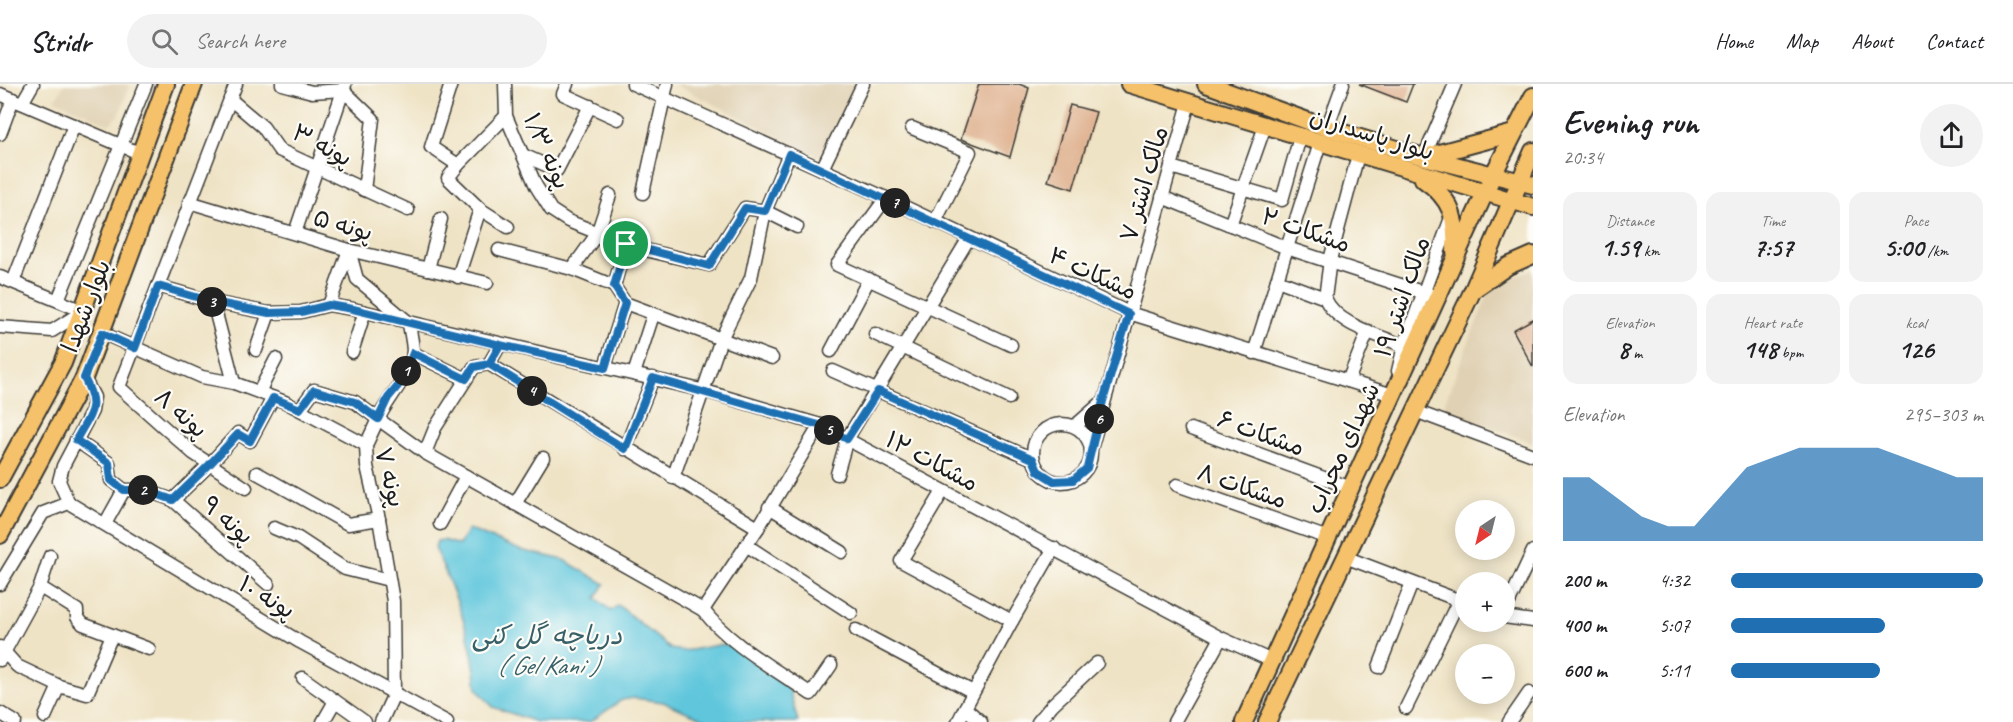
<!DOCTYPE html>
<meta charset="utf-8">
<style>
:root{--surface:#fff;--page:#f2f2f2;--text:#202124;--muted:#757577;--line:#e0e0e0;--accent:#1f6fb2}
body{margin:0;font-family:Caveat,"Playpen Sans Arabic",sans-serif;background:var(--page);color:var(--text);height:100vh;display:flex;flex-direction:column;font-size:22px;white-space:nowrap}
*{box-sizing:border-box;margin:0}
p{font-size:20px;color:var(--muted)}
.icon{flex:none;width:33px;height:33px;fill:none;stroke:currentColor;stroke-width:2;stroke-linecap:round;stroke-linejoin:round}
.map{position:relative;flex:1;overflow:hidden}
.side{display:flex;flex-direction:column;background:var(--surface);width:480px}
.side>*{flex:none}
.needle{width:39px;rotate:215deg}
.controls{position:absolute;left:1455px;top:416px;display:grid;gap:12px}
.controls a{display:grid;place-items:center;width:60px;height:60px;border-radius:50%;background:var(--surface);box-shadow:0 3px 15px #0003;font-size:30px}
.pin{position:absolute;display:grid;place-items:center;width:51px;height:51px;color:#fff;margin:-26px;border:3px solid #fff;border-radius:50%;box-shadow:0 2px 6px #0007}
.km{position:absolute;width:30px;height:30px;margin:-15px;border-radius:50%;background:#222;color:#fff;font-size:16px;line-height:30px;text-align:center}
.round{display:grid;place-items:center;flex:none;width:63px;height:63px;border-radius:32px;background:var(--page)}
.summary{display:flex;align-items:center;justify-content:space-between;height:102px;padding:0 30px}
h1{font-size:33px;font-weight:700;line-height:45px}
.figures{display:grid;grid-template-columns:repeat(3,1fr);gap:9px;height:102px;padding:6px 30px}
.figures div{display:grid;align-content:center;border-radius:15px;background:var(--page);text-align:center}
.figures b{font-size:26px;font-weight:700}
.figures small{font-size:16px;font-weight:400}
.figures p{font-size:16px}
.chart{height:168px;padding:12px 30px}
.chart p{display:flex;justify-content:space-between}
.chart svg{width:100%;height:108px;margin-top:6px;fill:var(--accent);opacity:.7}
ul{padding:0 30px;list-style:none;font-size:20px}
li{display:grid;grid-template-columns:96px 72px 1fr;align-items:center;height:45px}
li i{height:15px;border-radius:8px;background:var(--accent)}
header{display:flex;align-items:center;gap:36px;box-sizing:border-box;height:84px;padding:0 30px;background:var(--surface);border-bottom:2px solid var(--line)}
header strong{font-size:28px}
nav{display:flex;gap:33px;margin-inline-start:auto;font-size:21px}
.search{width:420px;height:54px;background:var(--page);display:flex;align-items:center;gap:15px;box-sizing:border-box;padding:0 21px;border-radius:33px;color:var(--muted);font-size:22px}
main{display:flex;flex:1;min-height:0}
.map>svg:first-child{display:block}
.built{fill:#e0d1b4}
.water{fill:#5fc6dc;stroke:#3e717c;stroke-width:1.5}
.building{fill:#e0b493}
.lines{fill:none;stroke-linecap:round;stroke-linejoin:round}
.minor-casing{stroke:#3c3a35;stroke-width:15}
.major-casing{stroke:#3c3a35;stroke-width:20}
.minor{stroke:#fff;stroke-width:12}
.major{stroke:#f5c16b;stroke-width:16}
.route-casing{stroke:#fff;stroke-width:12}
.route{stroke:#1f6fb2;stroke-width:8}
.labels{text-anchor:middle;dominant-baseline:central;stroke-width:4.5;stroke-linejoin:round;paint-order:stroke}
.street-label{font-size:24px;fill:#1c1c1c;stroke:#fdfcf7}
.water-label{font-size:26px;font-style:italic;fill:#376069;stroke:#fdfcf7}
</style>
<header>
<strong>Stridr</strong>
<div class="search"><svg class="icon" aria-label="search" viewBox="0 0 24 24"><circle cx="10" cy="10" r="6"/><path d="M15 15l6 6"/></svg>Search here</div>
<nav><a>Home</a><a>Map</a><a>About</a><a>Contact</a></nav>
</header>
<main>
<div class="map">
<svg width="1533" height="638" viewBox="0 0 1533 638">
<rect width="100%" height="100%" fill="#fdfcf7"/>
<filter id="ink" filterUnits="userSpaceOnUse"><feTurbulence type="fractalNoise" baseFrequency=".0167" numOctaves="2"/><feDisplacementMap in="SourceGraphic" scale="12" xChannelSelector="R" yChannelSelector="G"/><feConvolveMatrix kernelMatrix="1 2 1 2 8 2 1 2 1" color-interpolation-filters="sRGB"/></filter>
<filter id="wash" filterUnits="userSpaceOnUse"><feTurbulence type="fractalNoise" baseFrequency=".008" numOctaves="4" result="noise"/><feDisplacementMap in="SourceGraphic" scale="24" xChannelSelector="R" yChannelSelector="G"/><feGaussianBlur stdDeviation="1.35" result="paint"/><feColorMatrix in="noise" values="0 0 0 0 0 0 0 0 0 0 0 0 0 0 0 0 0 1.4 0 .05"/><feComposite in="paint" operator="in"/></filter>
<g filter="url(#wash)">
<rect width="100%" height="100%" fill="#efe3c5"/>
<g class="built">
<polygon points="64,0 130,0 119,31 109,40 55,16"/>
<polygon points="674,0 856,0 819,73"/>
<polygon points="1533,185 1533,359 1442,325 1491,202"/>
</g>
<path class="water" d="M468,445l52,21 44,10 41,24 -9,14 15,13 7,-6 53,44c22,6 43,-9 64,-2l54,41 9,34h-87l-48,-20 -29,-4 -12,2 -32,22h-54l-43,-15 -16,-18c-4,-52 -21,-93 -42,-141l2,-7 6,-1 16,5z"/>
<g id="blocks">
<g class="building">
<polygon points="979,0 1019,0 1029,4 1010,73 961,55"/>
<polygon points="1359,0 1413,0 1406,18"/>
<polygon points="1070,21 1096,28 1073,105 1048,97"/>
<polygon points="1533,235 1533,283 1513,246"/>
</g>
</g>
</g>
<g filter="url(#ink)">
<use href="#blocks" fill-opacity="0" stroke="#3c3a35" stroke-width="1.5"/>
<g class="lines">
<g class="minor-casing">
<g id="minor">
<polyline points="236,0 119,303 193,369 246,404"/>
<polyline points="282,0 312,8 343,6 373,35 364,106"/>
<polyline points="451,0 431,63 458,81 506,32"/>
<polyline points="505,0 506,32 536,102 551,126 568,137 633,163 709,181 745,124 765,127 797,143"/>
<polyline points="567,0 563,10 618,35"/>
<polyline points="633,0 886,114 1129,229 1393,311 1395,304"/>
<polyline points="0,10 139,69"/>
<polyline points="230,15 263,43 279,66 408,126"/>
<polyline points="22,19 33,0"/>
<polyline points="912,44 970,68 935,138"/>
<polyline points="1327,44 1343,0"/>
<polyline points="0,50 13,15"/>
<polyline points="523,71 557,86 590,22"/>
<polyline points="1424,73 1455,0"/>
<polyline points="458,81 448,94 480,125 508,143"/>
<polyline points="1171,83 1282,116 1300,53"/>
<polyline points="822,85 863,0"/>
<polyline points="643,109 667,0"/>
<polyline points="610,111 597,150 572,185 614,202 625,219 772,274"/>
<polyline points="1162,113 1287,164 1431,211"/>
<polyline points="886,114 837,181 1011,261"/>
<polyline points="189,118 349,166 487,199"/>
<polyline points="1230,141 1265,42"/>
<polyline points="295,149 345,1"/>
<polyline points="349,166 357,195 407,237"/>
<polyline points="499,166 572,185"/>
<polyline points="428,185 441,135"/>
<polyline points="0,193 83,227"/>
<polyline points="458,193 480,125"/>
<path d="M1277,196l48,18c12,29 59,38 86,51"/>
<polyline points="13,198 74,41"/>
<polyline points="158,202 213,218 269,229 301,228 329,221 353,225 705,307 820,341 1221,554 1272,577"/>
<polyline points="614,202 626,160"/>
<polyline points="1325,214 1330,176 1358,71"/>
<polyline points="58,216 146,0"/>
<polyline points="213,218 234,299"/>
<polyline points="329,221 349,166"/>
<path d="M409,239c1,9 4,20 4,29 -2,23 -25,46 -35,67l47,34 278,157 55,-82 62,-103"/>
<polyline points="0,243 52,247 82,228"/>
<polyline points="102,249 202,293 234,299 285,318 366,361 367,382 379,435 393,517 394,610 381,638"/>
<polyline points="875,250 1009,314"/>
<polyline points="500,261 489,280 758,444"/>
<polyline points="256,266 269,229"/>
<polyline points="831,267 869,195"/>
<polyline points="352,268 364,230"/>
<polyline points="413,269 466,295"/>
<polyline points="1254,269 1320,59"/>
<polyline points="605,283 625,219"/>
<polyline points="833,287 1033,375"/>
<polyline points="1398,287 1404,262 1452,131"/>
<polyline points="634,290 653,231"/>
<polyline points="84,294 94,313 92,327 63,382 59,397 69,419 300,558 447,638"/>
<polyline points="1348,297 1368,247"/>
<polyline points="259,308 276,275"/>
<polyline points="300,325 314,306 355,318 378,335 366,361"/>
<polyline points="1415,327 1533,371"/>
<circle cx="1062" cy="369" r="29"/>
<polyline points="1075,342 1100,320"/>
<polyline points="1191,345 1351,404"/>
<polyline points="76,356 109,379 111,396 124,406 145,406 173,416 268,500"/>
<polyline points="625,365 653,294"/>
<polyline points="1091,365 1189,19"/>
<polyline points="425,369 435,344 474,283 489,280"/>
<polyline points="257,389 348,440 379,435"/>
<polyline points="837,390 847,355 969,154"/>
<polyline points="673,394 721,255 751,194 765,127 789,70"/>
<polyline points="1177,401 1328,454"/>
<polyline points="943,407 901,477 1012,537 1054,464"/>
<polyline points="173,416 209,381 238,349 250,357 273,314"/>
<polyline points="515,420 543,374"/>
<polyline points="769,423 842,468"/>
<polyline points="105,440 124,406"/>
<polyline points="440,440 466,392"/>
<polyline points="274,444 298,454 345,485 389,496"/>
<polyline points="746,461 851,529"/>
<polyline points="1345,473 1466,519"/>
<polyline points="0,500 43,429 69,419"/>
<polyline points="40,503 77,526 77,533 83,540 149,565"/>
<path d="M703,526c27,35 72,59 108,84l20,-29"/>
<polyline points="1504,529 1533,467"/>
<polyline points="1504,533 1533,537"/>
<polyline points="856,546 973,608"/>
<polyline points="0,563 17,582 59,602 87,610 112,551"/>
<polyline points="0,576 40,503 50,472"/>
<polyline points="1379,583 1412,499"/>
<polyline points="303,594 365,638"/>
<polyline points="1406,624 1459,516"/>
<polyline points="0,629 15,638"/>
<polyline points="45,633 59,602"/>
<polyline points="323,638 335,617"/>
<polyline points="958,638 965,624"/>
<polyline points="981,638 965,624 1012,537"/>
<polyline points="1038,638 1053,620 1097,579"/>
<polyline points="1174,638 1221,554"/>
<polyline points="1509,638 1529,609"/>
</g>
</g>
<g class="major-casing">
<g id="major">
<polyline points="1129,0 1533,123"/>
<polyline points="1206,0 1327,44 1424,73 1533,101"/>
<polyline points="1428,72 1514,49"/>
<path d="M1423,95c29,20 34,39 32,73"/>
<polyline points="1473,206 1508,182 1533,171"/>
<polyline points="0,395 63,279 166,0"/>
<polyline points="0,451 84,294 194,0"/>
<polyline points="1244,638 1494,89 1533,12"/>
<polyline points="1267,638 1473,206 1533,67"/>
</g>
</g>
<use href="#minor" class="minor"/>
<use href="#major" class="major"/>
</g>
</g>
<g class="lines" filter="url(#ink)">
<g class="route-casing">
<path id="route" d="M626,160l-12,42 11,17 -20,65 -105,-23 -11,19 -15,3 -8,12 -53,-26 -10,27 -15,18 -10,21 -23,-17 -41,-12 -14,19 -27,-11 -23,43 -12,-7 -29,31 -36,35 -28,-10h-21l-13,-10 -2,-17 -33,-23c15,-28 24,-32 8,-62l18,-45 33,15 23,-62 55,16 56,11 32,-1 28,-7 24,4 147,36 -11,19 136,85 28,-71 166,47 28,14 31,-48 155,68 5,12 16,10 19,-1 14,-12 16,-67 26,-87 -340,-160 -24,57 -20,-3 -36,58 -83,-22"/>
</g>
<use href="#route" class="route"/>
</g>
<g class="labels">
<g class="street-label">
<text transform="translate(1372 50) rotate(17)">بلوار پاسداران</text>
<text transform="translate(322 61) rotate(28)">پونه ۳</text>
<text transform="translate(547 67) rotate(66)">پونه ۱/۳</text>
<text transform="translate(1144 100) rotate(-74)">مالک اشتر ۷</text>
<text transform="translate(343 141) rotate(16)">پونه ۵</text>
<text transform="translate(1306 146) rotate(19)">مشکات ۲</text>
<text transform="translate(1093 189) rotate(25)">مشکات ۴</text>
<text transform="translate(1402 213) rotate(-71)">مالک اشتر ۱۹</text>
<text transform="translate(86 222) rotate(-69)">بلوار شهدا</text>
<text transform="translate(181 329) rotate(41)">پونه ۸</text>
<text transform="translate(1261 349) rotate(20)">مشکات ۶</text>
<text transform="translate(1343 364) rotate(-65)">شهدای محراب</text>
<text transform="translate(932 377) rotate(28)">مشکات ۱۲</text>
<text transform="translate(390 393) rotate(76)">پونه ۷</text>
<text transform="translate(1242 402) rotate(19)">مشکات ۸</text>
<text transform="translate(228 436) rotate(41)">پونه ۹</text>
<text transform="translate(267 513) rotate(31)">پونه ۱۰</text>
</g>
<g class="water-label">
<text x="547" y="551">دریاچه گل کنی<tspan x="547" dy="30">( Gel Kani )</tspan></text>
</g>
</g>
</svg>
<div class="controls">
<a><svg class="needle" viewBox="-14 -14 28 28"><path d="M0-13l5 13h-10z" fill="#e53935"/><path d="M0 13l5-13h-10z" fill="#757577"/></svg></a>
<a>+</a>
<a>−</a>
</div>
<div class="pin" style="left:626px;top:160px;background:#1e9e55"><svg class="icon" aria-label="arrive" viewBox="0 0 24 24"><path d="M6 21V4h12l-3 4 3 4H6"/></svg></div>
<b class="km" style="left:406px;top:287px">1</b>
<b class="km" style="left:143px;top:406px">2</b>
<b class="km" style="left:212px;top:218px">3</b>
<b class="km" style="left:532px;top:307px">4</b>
<b class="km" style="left:829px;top:346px">5</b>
<b class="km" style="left:1099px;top:335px">6</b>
<b class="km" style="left:895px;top:119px">7</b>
</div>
<section class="side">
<div class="summary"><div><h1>Evening run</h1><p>20:34</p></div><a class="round"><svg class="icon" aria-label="share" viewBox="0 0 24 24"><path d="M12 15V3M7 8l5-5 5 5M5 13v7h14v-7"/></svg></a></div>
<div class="figures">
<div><p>Distance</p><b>1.59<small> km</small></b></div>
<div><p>Time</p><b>7:57</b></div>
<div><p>Pace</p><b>5:00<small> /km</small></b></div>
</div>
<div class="figures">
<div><p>Elevation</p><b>8<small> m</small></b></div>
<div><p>Heart rate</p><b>148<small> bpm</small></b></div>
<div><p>kcal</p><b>126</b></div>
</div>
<div class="chart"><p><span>Elevation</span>295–303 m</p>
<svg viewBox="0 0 160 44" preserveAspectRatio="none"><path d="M0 44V18L10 18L20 26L30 34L40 38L50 38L60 26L70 14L80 10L90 6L100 6L110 6L120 6L130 10L140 14L150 18L160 18V44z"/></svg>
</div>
<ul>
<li><b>200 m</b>4:32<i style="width:100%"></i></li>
<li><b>400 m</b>5:07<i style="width:61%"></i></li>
<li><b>600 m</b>5:11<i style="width:59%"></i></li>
</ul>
</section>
</main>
